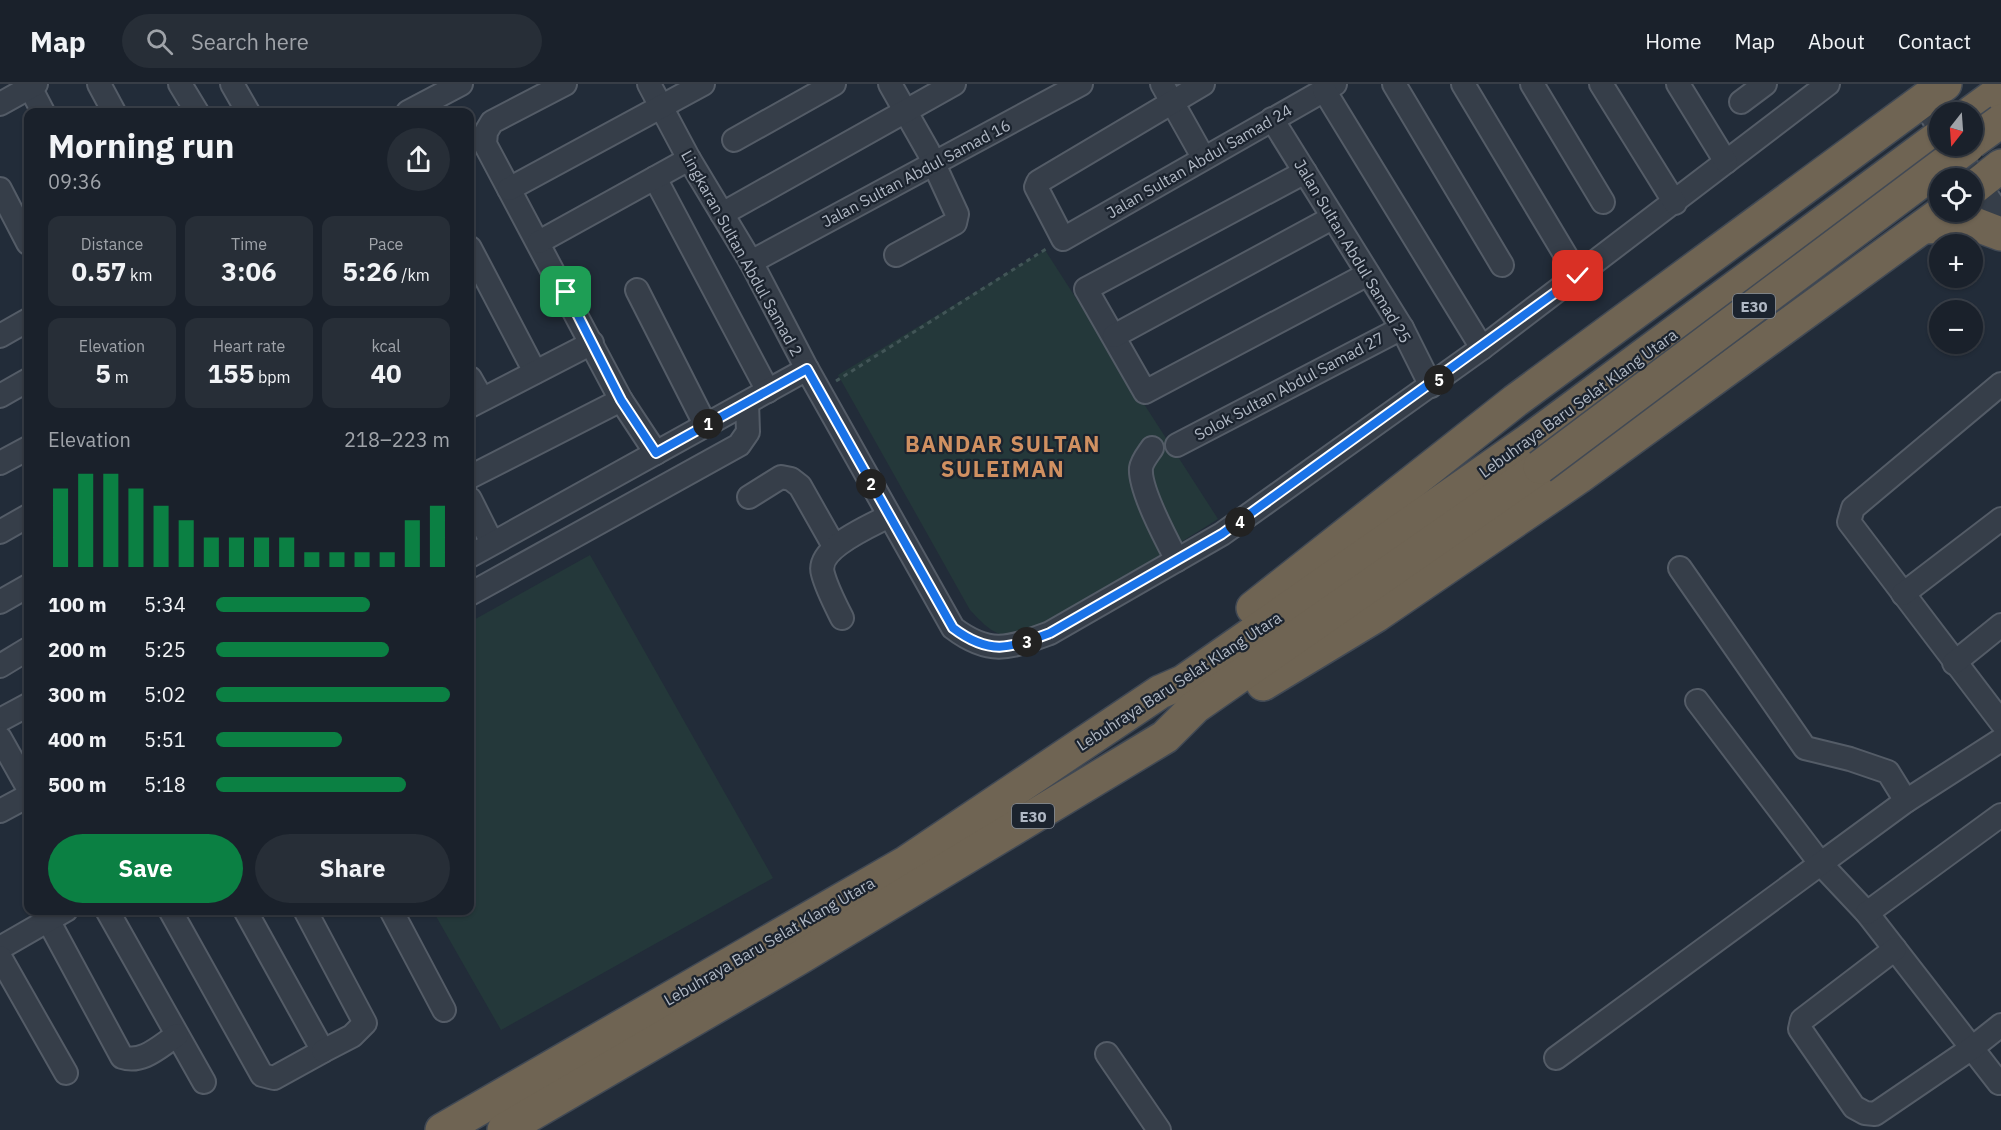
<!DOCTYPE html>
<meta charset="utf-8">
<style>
:root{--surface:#1a212b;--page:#272e37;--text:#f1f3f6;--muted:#9fa3a9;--line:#383e47;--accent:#0b8043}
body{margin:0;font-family:"IBM Plex Sans",sans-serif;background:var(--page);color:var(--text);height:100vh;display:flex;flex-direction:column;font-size:22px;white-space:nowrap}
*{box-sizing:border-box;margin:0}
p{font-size:20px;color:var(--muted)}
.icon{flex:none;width:33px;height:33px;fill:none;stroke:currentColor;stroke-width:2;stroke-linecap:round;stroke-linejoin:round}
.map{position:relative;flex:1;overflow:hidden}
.drawer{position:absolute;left:24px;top:24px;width:450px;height:807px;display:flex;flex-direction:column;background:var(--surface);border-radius:12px;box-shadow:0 2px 4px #0004,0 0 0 2px var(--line)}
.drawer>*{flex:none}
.needle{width:39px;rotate:197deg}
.tools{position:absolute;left:1929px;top:18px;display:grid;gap:12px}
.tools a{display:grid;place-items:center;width:54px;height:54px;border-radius:50%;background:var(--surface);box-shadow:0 2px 4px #0004,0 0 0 2px var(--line);font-size:30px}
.pin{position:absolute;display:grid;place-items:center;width:51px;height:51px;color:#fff;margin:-26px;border-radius:12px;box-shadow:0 3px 9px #0006}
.km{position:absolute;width:30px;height:30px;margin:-15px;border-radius:50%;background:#222;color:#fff;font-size:16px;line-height:30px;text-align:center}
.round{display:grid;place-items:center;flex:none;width:63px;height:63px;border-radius:32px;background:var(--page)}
.headline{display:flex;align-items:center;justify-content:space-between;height:102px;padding:0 24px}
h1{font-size:33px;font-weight:700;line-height:45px}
.stats{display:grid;grid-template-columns:repeat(3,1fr);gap:9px;height:102px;padding:6px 24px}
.stats div{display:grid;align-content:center;border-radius:12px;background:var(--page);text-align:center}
.stats b{font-size:26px;font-weight:700}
.stats small{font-size:16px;font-weight:400}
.stats p{font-size:16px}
.chart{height:168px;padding:12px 24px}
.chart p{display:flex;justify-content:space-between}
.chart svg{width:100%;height:108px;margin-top:6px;stroke:var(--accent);stroke-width:6}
.action{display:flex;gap:12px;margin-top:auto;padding:12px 24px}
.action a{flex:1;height:69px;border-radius:36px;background:var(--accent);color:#fff;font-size:24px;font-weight:700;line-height:69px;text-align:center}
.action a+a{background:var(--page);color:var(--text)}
ul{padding:0 24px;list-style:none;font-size:20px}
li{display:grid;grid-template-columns:96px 72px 1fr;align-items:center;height:45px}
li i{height:15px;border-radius:8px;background:var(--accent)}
header{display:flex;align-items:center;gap:36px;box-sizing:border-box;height:84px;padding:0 30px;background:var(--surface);border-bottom:2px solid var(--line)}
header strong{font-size:28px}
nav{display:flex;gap:33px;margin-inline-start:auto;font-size:21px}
.search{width:420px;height:54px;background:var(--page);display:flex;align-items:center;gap:15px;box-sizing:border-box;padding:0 21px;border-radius:33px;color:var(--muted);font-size:22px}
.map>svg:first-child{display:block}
.green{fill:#24383a}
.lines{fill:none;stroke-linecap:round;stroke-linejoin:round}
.minor-casing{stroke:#545c67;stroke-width:26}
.highway-casing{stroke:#414954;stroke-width:36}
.path{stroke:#425557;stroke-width:3;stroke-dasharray:4.5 4.5;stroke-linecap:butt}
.minor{stroke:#363e49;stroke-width:22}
.highway{stroke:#6f6453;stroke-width:33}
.highway-bridge-casing{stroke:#414954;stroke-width:36;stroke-linecap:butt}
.highway-bridge{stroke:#6f6453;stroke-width:33}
.route-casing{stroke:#fff;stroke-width:12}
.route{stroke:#1a73e8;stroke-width:8}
.labels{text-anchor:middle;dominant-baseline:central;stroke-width:4.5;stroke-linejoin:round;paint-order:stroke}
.shield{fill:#1b232e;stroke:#848c98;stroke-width:1.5}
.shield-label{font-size:15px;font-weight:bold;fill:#b1b9c5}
.street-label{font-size:16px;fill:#b1b9c5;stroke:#1b232e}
.district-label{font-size:22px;font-weight:bold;letter-spacing:1.5px;fill:#d09061;stroke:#1b232e}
</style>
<header>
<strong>Map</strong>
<div class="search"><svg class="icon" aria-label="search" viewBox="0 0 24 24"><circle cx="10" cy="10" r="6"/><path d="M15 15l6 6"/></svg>Search here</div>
<nav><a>Home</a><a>Map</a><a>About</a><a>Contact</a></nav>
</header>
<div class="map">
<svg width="2001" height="1046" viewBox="0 0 2001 1046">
<rect width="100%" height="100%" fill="#222c39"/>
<g class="green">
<path d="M1045,166l173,269 -180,112c-36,8 -42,7 -68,-21l-132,-235z"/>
<polygon points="590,471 773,794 501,946 433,827 470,826 470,538"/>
</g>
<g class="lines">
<g class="minor-casing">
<g id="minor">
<polyline points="99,0 114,28"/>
<polyline points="180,0 197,28"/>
<polyline points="232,0 248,28"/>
<polyline points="565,0 492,38 486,48 485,60 621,316 656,369"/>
<path d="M649,0l40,75 62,103 56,107 146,259c37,28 56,20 97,5l172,-99 260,-186 346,-264"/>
<polyline points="890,0 928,67 957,130 955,139 896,171"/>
<polyline points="1162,0 1203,73"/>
<polyline points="1203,0 1038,98 1036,103 1063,155 1335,0"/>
<polyline points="1394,0 1502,181"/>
<polyline points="1463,0 1578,192"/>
<polyline points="1532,0 1603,118"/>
<polyline points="1601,0 1675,119"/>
<polyline points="1678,0 1726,78"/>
<polyline points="30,3 43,28"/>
<polyline points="1324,6 1482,264"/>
<polyline points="1741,18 1765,0"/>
<polyline points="1922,18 1940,44"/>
<polyline points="0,20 36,0"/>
<polyline points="408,28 461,0"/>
<polyline points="1272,35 1402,244 1431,302"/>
<polyline points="734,56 834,0"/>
<polyline points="1952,62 2001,132"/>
<polyline points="1305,88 1086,205 1145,308 1368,190"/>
<polyline points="655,94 768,307"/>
<polyline points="0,105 28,159"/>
<polyline points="509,105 703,0"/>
<polyline points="722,130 954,0"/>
<polyline points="539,158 689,75"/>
<polyline points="470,164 535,288"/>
<polyline points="751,178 1081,0"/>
<polyline points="637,206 706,342"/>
<polyline points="0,252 28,236"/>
<polyline points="1114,252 1332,134"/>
<polyline points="470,294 482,315"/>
<polyline points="2001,300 1853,424 1849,438 2001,638"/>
<polyline points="0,312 28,296"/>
<polyline points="470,322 592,259"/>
<polyline points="1177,361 1402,244"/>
<path d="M1152,364c-4,6 -10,13 -11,20 -2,21 26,73 36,92"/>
<polyline points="0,379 28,364"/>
<polyline points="470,393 621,316"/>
<polyline points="749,413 781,393 791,395 800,402 834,462"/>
<polyline points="470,415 492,459"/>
<polyline points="0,448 28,432"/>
<polyline points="470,472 807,285"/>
<polyline points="1680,484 1805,664 1850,675 1888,688 1906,717"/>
<polyline points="470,510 739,361 748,348 747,319"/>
<polyline points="1903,510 2001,435"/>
<polyline points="0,518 28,502"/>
<path d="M842,534c-7,-14 -15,-29 -19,-44 -8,-26 48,-48 66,-58"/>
<polyline points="1954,579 2001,541"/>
<polyline points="0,582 28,565"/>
<polyline points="1697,617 1820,779 1867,829 1999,999"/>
<polyline points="0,636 28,621"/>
<polyline points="0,654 28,704"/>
<polyline points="0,727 28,712"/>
<polyline points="107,826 204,998"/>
<polyline points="170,826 262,991 274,994 323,967 245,826"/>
<polyline points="305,826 365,939 352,952 323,967"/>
<polyline points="391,826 444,926"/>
<polyline points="1867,829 2001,731"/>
<path d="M48,836l74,137c21,7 38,-11 55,-22"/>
<polyline points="0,864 66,826"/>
<polyline points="1895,865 1802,936 1800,945 1854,1023 1865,1029 1875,1030 1972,964 2001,941"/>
<polyline points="0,873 66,989"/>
<polyline points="1107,970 1159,1046"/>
<polyline points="1556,974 1906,717 2001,656"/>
</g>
</g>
<g class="highway-casing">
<g id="highway">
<polyline points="1972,28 2001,7"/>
<polyline points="1972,105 2001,82"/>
<polyline points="1923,143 1977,141 2001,150"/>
<polyline points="1253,524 1515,317 1945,0"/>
<polyline points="1263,600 1377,531 1579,393 1943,128"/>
<polyline points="442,1046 907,778 1160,608 1183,598 1528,357 1940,52"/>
<polyline points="504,1046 799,874 1165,653 1195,623 1540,383"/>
</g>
</g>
<polyline class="path" points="836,297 1046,165"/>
<use href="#minor" class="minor"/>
<use href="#highway" class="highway"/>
<g class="highway-bridge-casing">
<g id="highway-bridge">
<polyline points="1972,58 2001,37"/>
<polyline points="1540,383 1968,62"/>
</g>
</g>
<use href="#highway-bridge" class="highway-bridge"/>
</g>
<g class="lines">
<g class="route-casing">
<path id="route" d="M566,208l55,108 35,53 151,-84 146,259c37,28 57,20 97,5l172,-99 356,-258"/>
</g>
<use href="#route" class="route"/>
</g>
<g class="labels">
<g class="shield">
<rect x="1733" y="210" width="42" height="24" rx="4.5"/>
<rect x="1012" y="720" width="42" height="24" rx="4.5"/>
</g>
<g class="shield-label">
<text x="1754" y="222">E30</text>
<text x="1033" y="732">E30</text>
</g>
<g class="street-label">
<text transform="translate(1199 77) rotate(-30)">Jalan Sultan Abdul Samad 24</text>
<text transform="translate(916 89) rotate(-28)">Jalan Sultan Abdul Samad 16</text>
<text transform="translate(1353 167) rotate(59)">Jalan Sultan Abdul Samad 25</text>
<text transform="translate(742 169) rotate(61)">Lingkaran Sultan Abdul Samad 2</text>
<text transform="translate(1289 302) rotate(-28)">Solok Sultan Abdul Samad 27</text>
<text transform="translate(1578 319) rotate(-36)">Lebuhraya Baru Selat Klang Utara</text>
<text transform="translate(1179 597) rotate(-33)">Lebuhraya Baru Selat Klang Utara</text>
<text transform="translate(769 857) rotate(-30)">Lebuhraya Baru Selat Klang Utara</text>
</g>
<g class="district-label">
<text x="1003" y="359">BANDAR SULTAN<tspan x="1003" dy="25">SULEIMAN</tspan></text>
</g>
</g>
</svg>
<div class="tools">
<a><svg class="needle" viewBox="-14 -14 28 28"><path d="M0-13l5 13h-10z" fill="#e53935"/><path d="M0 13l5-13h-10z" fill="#9fa3a9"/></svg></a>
<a><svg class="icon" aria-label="locate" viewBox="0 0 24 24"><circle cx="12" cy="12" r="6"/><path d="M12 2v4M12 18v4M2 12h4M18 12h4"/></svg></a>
<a>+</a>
<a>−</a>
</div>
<div class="pin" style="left:566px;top:208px;background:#1e9e55"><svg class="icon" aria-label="arrive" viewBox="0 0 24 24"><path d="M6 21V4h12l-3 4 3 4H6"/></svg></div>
<div class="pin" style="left:1578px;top:192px;background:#d93025"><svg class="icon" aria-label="check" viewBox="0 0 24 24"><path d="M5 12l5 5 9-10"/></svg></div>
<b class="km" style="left:708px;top:340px">1</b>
<b class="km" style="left:871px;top:400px">2</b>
<b class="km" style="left:1027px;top:558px">3</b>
<b class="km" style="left:1240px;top:438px">4</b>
<b class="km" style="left:1439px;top:296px">5</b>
<section class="drawer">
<div class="headline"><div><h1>Morning run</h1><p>09:36</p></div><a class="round"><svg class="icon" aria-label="share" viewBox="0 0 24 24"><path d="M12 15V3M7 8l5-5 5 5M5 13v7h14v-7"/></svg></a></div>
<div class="stats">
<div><p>Distance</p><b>0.57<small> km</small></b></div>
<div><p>Time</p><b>3:06</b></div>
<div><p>Pace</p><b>5:26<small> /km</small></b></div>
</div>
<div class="stats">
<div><p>Elevation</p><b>5<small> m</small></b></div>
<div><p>Heart rate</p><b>155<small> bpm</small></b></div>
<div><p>kcal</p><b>40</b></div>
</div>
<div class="chart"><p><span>Elevation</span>218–223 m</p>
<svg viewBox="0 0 160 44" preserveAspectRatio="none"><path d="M5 44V12M15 44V6M25 44V6M35 44V12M45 44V19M55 44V25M65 44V32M75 44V32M85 44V32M95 44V32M105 44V38M115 44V38M125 44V38M135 44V38M145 44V25M155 44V19"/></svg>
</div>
<ul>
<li><b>100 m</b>5:34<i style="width:66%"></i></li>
<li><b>200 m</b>5:25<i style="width:74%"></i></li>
<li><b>300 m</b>5:02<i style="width:100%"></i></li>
<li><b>400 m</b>5:51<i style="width:54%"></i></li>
<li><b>500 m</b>5:18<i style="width:81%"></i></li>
</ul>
<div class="action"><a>Save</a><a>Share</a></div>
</section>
</div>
